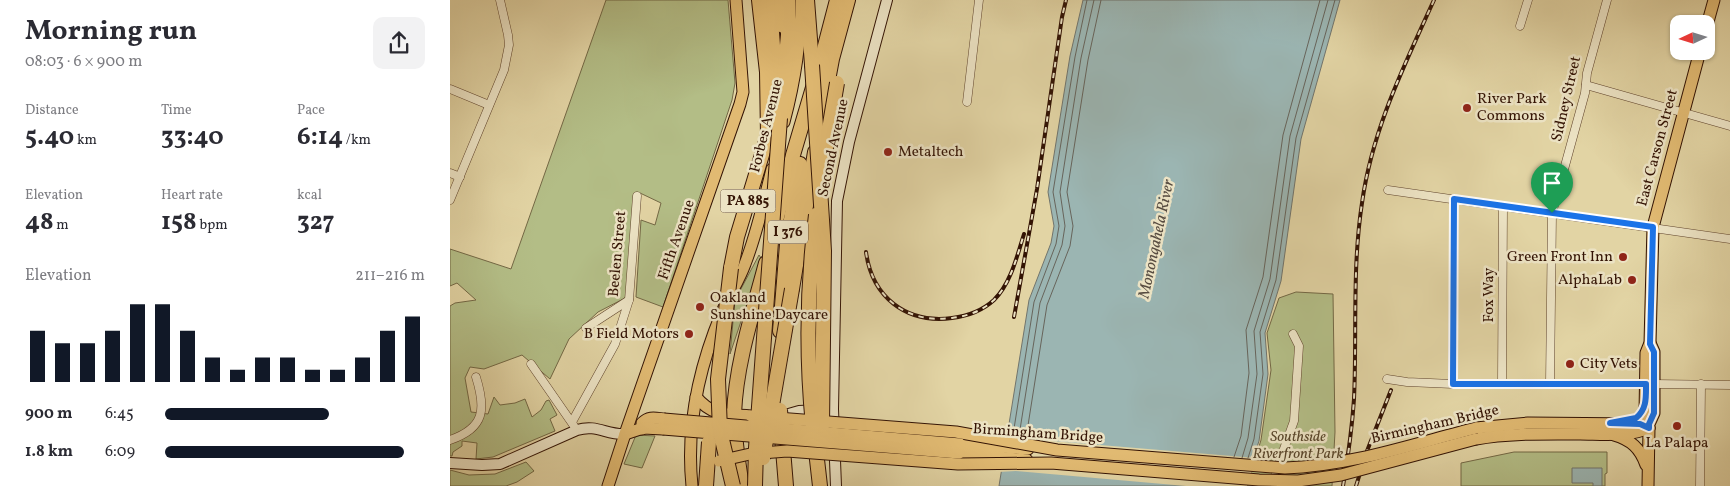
<!DOCTYPE html>
<meta charset="utf-8">
<style>
:root{--surface:#fff;--page:#f2f2f3;--text:#2b2b33;--muted:#7c7c81;--accent:#111827}
body{margin:0;font-family:Vollkorn,serif;background:var(--page);color:var(--text);height:100vh;display:flex;flex-direction:column;font-size:19px;white-space:nowrap}
*{box-sizing:border-box;margin:0}
p{font-size:16px;color:var(--muted)}
.icon{flex:none;width:28px;height:28px;fill:none;stroke:currentColor;stroke-width:2;stroke-linecap:round;stroke-linejoin:round}
.map{position:relative;flex:1;overflow:hidden}
.panel{display:flex;flex-direction:column;background:var(--surface);width:450px}
.panel>*{flex:none}
.needle{width:32px;rotate:266deg}
.tools{position:absolute;left:1220px;top:15px;display:grid;gap:10px}
.tools a{display:grid;place-items:center;width:45px;height:45px;border-radius:10px;background:var(--surface);box-shadow:0 1px 4px #0004;font-size:25px}
.pin{position:absolute;display:grid;place-items:center;width:42px;height:42px;color:#fff;margin:-51px -21px;border-radius:50% 50% 50% 0;rotate:-45deg;box-shadow:0 0 5px #0007}
.pin .icon{rotate:45deg}
.round{display:grid;place-items:center;flex:none;width:52px;height:52px;border-radius:10px;background:var(--page)}
.summary{display:flex;align-items:center;justify-content:space-between;height:85px;padding:0 25px}
h1{font-size:28px;font-weight:700;line-height:38px}
.metrics{display:grid;grid-template-columns:repeat(3,1fr);gap:8px;height:85px;padding:5px 25px}
.metrics div{display:grid;align-content:center}
.metrics b{font-size:25px;font-weight:700}
.metrics small{font-size:14px;font-weight:400}
.metrics p{font-size:14px}
.chart{height:140px;padding:10px 25px}
.chart p{display:flex;justify-content:space-between}
.chart svg{width:100%;height:90px;margin-top:5px;stroke:var(--accent);stroke-width:6}
ul{padding:0 25px;list-style:none;font-size:16px}
li{display:grid;grid-template-columns:80px 60px 1fr;align-items:center;height:38px}
li i{height:12px;border-radius:6px;background:var(--accent)}
main{display:flex;flex:1;min-height:0}
.map>svg:first-child{display:block}
.green{fill:#b3bd86;stroke:#736845}
.water{fill:#9bb5b2;stroke:#71746c}
.pier{fill:#e2d4a4}
.lines{fill:none;stroke-linecap:round;stroke-linejoin:round}
.shore{stroke:#67645b;stroke-width:1}
.street-casing{stroke:#5f432c;stroke-width:9}
.secondary-casing{stroke:#331304;stroke-width:12}
.primary-casing{stroke:#331304;stroke-width:13}
.highway-casing{stroke:#331304;stroke-width:16}
.street{stroke:#ece3c4;stroke-width:8}
.secondary{stroke:#ece3c4;stroke-width:10}
.primary{stroke:#e1ba72;stroke-width:11}
.highway{stroke:#e1ba72;stroke-width:14}
.rail-casing{stroke:#331304;stroke-width:4}
.rail{stroke:#ece3c4;stroke-width:2;stroke-dasharray:5.5;stroke-linecap:butt}
.primary-bridge-casing{stroke:#331304;stroke-width:13;stroke-linecap:butt}
.highway-bridge-casing{stroke:#331304;stroke-width:16;stroke-linecap:butt}
.primary-bridge{stroke:#e1ba72;stroke-width:11}
.highway-bridge{stroke:#e1ba72;stroke-width:14}
.route-casing{stroke:#fff;stroke-width:10}
.route{stroke:#1a73e8;stroke-width:6}
.poi-dot{fill:#8f2418;stroke:#ece3c4;stroke-width:2}
.labels{text-anchor:middle;dominant-baseline:central;stroke-width:5;stroke-linejoin:round;paint-order:stroke}
.shield{fill:#ece3c4;stroke:#6a513e;stroke-width:1}
.shield-label{font-size:14px;font-weight:bold;fill:#331304}
.poi-label{font-size:15px;fill:#331304;stroke:#ece3c4;text-anchor:start}
.street-label{font-size:15px;fill:#331304;stroke:#ece3c4}
.park-label{font-size:15px;font-style:italic;fill:#59462b;stroke:#ece3c4}
.water-label{font-size:16px;font-style:italic;fill:#574c41;stroke:#ece3c4}
</style>
<main>
<section class="panel">
<div class="summary"><div><h1>Morning run</h1><p>08:03 · 6 × 900 m</p></div><a class="round"><svg class="icon" aria-label="share" viewBox="0 0 24 24"><path d="M12 15V3M7 8l5-5 5 5M5 13v7h14v-7"/></svg></a></div>
<div class="metrics">
<div><p>Distance</p><b>5.40<small> km</small></b></div>
<div><p>Time</p><b>33:40</b></div>
<div><p>Pace</p><b>6:14<small> /km</small></b></div>
</div>
<div class="metrics">
<div><p>Elevation</p><b>48<small> m</small></b></div>
<div><p>Heart rate</p><b>158<small> bpm</small></b></div>
<div><p>kcal</p><b>327</b></div>
</div>
<div class="chart"><p><span>Elevation</span>211–216 m</p>
<svg viewBox="0 0 160 44" preserveAspectRatio="none"><path d="M5 44V19M15 44V25M25 44V25M35 44V19M45 44V6M55 44V6M65 44V19M75 44V32M85 44V38M95 44V32M105 44V32M115 44V38M125 44V38M135 44V32M145 44V19M155 44V12"/></svg>
</div>
<ul>
<li><b>900 m</b>6:45<i style="width:63%"></i></li>
<li><b>1.8 km</b>6:09<i style="width:92%"></i></li>
</ul>
</section>
<div class="map">
<svg width="1280" height="486" viewBox="0 0 1280 486">
<rect width="100%" height="100%" fill="#e2d4a4"/>
<filter id="stains"><feTurbulence type="fractalNoise" baseFrequency=".004" numOctaves="4"/><feColorMatrix values="0 0 0 0 .2 0 0 0 0 .09 0 0 0 0 .02 0 0 0 .5 -.17"/></filter>
<radialGradient id="worn" r=".72"><stop offset=".6" stop-color="#630" stop-opacity="0"/><stop offset="1" stop-color="#630" stop-opacity=".3"/></radialGradient>
<g class="green">
<polygon points="156,0 278,0 285,83 282,100 213,307 186,297 191,220 205,225 211,203 190,193 185,196 177,297 148,312 119,339 100,379 72,355 34,369 20,367 15,378 21,412 38,414 44,397 50,405 65,403 75,399 82,417 91,410 96,401 99,400 107,415 100,419 105,431 43,457 26,459 27,443 12,441 12,446 3,452 2,456 0,456 0,306 5,303 26,300 7,283 0,286 0,249 61,269"/>
<polygon points="309,255 311,258 308,271 280,354 285,300"/>
<polygon points="846,292 883,294 885,432 882,486 797,486 811,440 821,370 817,333 829,298"/>
<polygon points="186,435 205,436 192,468 174,464"/>
<polygon points="1064,452 1157,452 1157,473 1155,474 1155,486 1011,486 1011,463"/>
<polygon points="76,462 84,471 67,482 56,486 0,486 0,470 19,475 45,474"/>
</g>
<g class="water">
<polygon points="633,0 890,0 851,139 831,281 815,333 818,374 809,441 794,486 549,486 579,300 601,243 604,226 598,192 620,56"/>
<polygon points="1122,468 1152,468 1152,486 1143,486 1143,483 1122,483"/>
</g>
<polygon class="pier" points="555,435 578,439 806,458 797,486 736,486 566,471 549,472"/>
<g class="lines">
<g class="shore">
<polyline points="563,435 584,302 606,244 609,226 603,192 625,57 637,0"/>
<polyline points="569,436 590,303 612,245 615,226 610,192 631,58 644,0"/>
<polyline points="576,438 597,305 620,246 623,226 617,192 638,60 651,0"/>
<polyline points="784,457 791,436 799,373 796,330 813,277 833,135 870,0"/>
<polyline points="792,458 798,438 807,374 804,331 820,279 840,136 878,0"/>
<polyline points="798,458 804,439 813,374 810,332 826,280 846,138 885,0"/>
</g>
<g class="street-casing">
<g id="street">
<polyline points="1070,26 1078,0"/>
<polyline points="1136,85 1280,126"/>
<polyline points="0,89 39,105"/>
<polyline points="517,102 529,0"/>
<polyline points="0,173 10,177"/>
<polyline points="938,190 1280,239"/>
<polyline points="0,200 54,70 59,45 58,35 50,0"/>
<polyline points="136,328 179,300"/>
<polyline points="81,364 124,426"/>
<polyline points="937,379 957,382 1003,384 1196,384"/>
<polyline points="1003,384 1004,199"/>
<polyline points="1052,384 1053,206"/>
<polyline points="1100,384 1102,213 1135,93 1137,73 1157,0"/>
<polyline points="1204,384 1280,385"/>
<polyline points="122,422 165,344 179,300 187,196"/>
<path d="M0,440c35,-12 36,-31 26,-63"/>
<polyline points="822,486 831,457 844,421 849,346 843,334"/>
<polyline points="1250,486 1251,384"/>
</g>
</g>
<g class="secondary-casing">
<g id="secondary">
<polyline points="328,417 349,411 368,410"/>
<path d="M0,463l32,2 18,-1 77,-34c20,-6 29,5 48,4"/>
<polyline points="386,486 383,409 387,201 399,142 437,0"/>
</g>
</g>
<g class="primary-casing">
<g id="primary">
<polyline points="321,0 325,52 323,96"/>
<polyline points="330,0 332,27"/>
<polyline points="1256,29 1264,0"/>
<path d="M334,122c11,-41 17,-80 17,-122"/>
<path d="M246,397c17,20 31,17 55,19"/>
<polyline points="1199,424 1204,413 1204,352 1200,343"/>
<polyline points="1026,428 1078,423 1190,424 1199,428"/>
<path d="M192,429v-6c7,-7 13,-5 22,-4"/>
<polyline points="175,434 193,428 213,429"/>
<path d="M1164,435c17,5 26,13 32,30"/>
<path d="M1026,439c34,-6 69,-5 104,-5 21,0 50,3 69,-6"/>
<polyline points="510,444 578,449"/>
<polyline points="509,453 577,460"/>
<polyline points="158,486 175,434 290,104 293,92 286,0"/>
<path d="M242,486c-6,-59 7,-119 30,-174 7,-17 17,-31 23,-48 12,-31 19,-63 27,-95"/>
<polyline points="1198,486 1199,428 1195,413 1196,353 1200,343 1203,227 1250,51"/>
</g>
</g>
<g class="highway-casing">
<g id="highway">
<polyline points="357,0 362,65"/>
<polyline points="370,65 387,0"/>
<polyline points="330,118 338,35 338,0"/>
<polyline points="369,128 382,59 398,0"/>
<polyline points="326,221 343,155 372,57"/>
<polyline points="281,268 287,237 318,135 317,72 309,0"/>
<polyline points="342,289 365,152"/>
<polyline points="330,331 337,244 350,164"/>
<polyline points="331,425 336,486"/>
<polyline points="365,442 370,486"/>
<path d="M292,486c-4,-24 -8,-48 -8,-72 2,-51 19,-102 32,-151"/>
</g>
</g>
<use href="#street" class="street"/>
<use href="#secondary" class="secondary"/>
<use href="#primary" class="primary"/>
<use href="#highway" class="highway"/>
<g class="rail-casing">
<g id="rail">
<path d="M416,252c6,45 40,72 86,66 16,-2 30,-7 42,-18 17,-17 23,-44 30,-66"/>
<polyline points="564,317 587,189 612,17 616,0"/>
<path d="M893,486c5,-29 9,-57 11,-87 3,-65 -2,-131 8,-196 10,-73 42,-137 72,-203"/>
<polyline points="906,486 917,451 941,390"/>
</g>
</g>
<use href="#rail" class="rail"/>
<g class="primary-bridge-casing">
<g id="primary-bridge">
<path d="M301,416l205,16 101,18 228,18c65,-2 128,-24 191,-40"/>
<polyline points="214,419 510,444"/>
<polyline points="213,429 509,453"/>
<polyline points="269,461 300,454 337,451 508,464 601,463 809,480 848,481 891,475 1026,439"/>
</g>
</g>
<g class="highway-bridge-casing">
<g id="highway-bridge">
<polyline points="362,65 374,251 372,426"/>
<polyline points="374,159 387,83"/>
<polyline points="281,268 268,379 270,431 283,486"/>
<polyline points="330,410 331,422"/>
<path d="M363,426c-7,-71 -6,-141 3,-211"/>
<polyline points="313,458 342,289"/>
<polyline points="256,486 259,442"/>
<polyline points="305,486 306,448 330,118"/>
</g>
</g>
<use href="#primary-bridge" class="primary-bridge"/>
<use href="#highway-bridge" class="highway-bridge"/>
</g>
<g class="lines">
<g class="route-casing">
<path id="route" d="M1004,199l199,28 -3,117 4,8v61l-5,11v4l-9,-4 -30,-1 26,-5c11,-9 10,-21 10,-34h-193z"/>
</g>
<use href="#route" class="route"/>
</g>
<g class="poi-dot">
<circle cx="1017" cy="108" r="5"/>
<circle cx="438" cy="152" r="5"/>
<circle cx="1173" cy="257" r="5"/>
<circle cx="1182" cy="280" r="5"/>
<circle cx="250" cy="307" r="5"/>
<circle cx="239" cy="334" r="5"/>
<circle cx="1120" cy="364" r="5"/>
<circle cx="1227" cy="426" r="5"/>
</g>
<g class="labels">
<g class="shield">
<rect x="270.5" y="189.5" width="55" height="23" rx="4"/>
<rect x="318" y="220.5" width="40" height="23" rx="4"/>
</g>
<g class="shield-label">
<text x="298" y="201">PA 885</text>
<text x="338" y="232">I 376</text>
</g>
<g class="poi-label">
<text x="1027" y="99">River Park<tspan x="1027" dy="17">Commons</tspan></text>
<text x="448" y="152">Metaltech</text>
<text x="1163" y="257" text-anchor="end">Green Front Inn</text>
<text x="1172" y="280" text-anchor="end">AlphaLab</text>
<text x="260" y="298">Oakland<tspan x="260" dy="17">Sunshine Daycare</tspan></text>
<text x="229" y="334" text-anchor="end">B Field Motors</text>
<text x="1130" y="364">City Vets</text>
<text x="1227" y="443" text-anchor="middle">La Palapa</text>
</g>
<g class="street-label">
<text transform="translate(1117 99) rotate(-77)">Sidney Street</text>
<text transform="translate(317 126) rotate(-76)">Forbes Avenue</text>
<text transform="translate(384 148) rotate(-78)">Second Avenue</text>
<text transform="translate(1208 148) rotate(-75)">East Carson Street</text>
<text transform="translate(227 240) rotate(-71)">Fifth Avenue</text>
<text transform="translate(168 254) rotate(-85)">Beelen Street</text>
<text transform="translate(1039 295) rotate(-90)">Fox Way</text>
<text transform="translate(985 425) rotate(-13)">Birmingham Bridge</text>
<text transform="translate(588 434) rotate(4)">Birmingham Bridge</text>
</g>
<g class="park-label">
<text x="848" y="437">Southside<tspan x="848" dy="17">Riverfront Park</tspan></text>
</g>
<g class="water-label">
<text transform="translate(707 239) rotate(-78)">Monongahela River</text>
</g>
</g>
<rect width="100%" height="100%" filter="url(#stains)"/>
<rect width="100%" height="100%" fill="url(#worn)"/>
</svg>
<div class="tools">
<a><svg class="needle" viewBox="-14 -14 28 28"><path d="M0-13l5 13h-10z" fill="#e53935"/><path d="M0 13l5-13h-10z" fill="#7c7c81"/></svg></a>
</div>
<div class="pin" style="left:1102px;top:213px;background:#1e9e55"><svg class="icon" aria-label="arrive" viewBox="0 0 24 24"><path d="M6 21V4h12l-3 4 3 4H6"/></svg></div>
</div>
</main>
